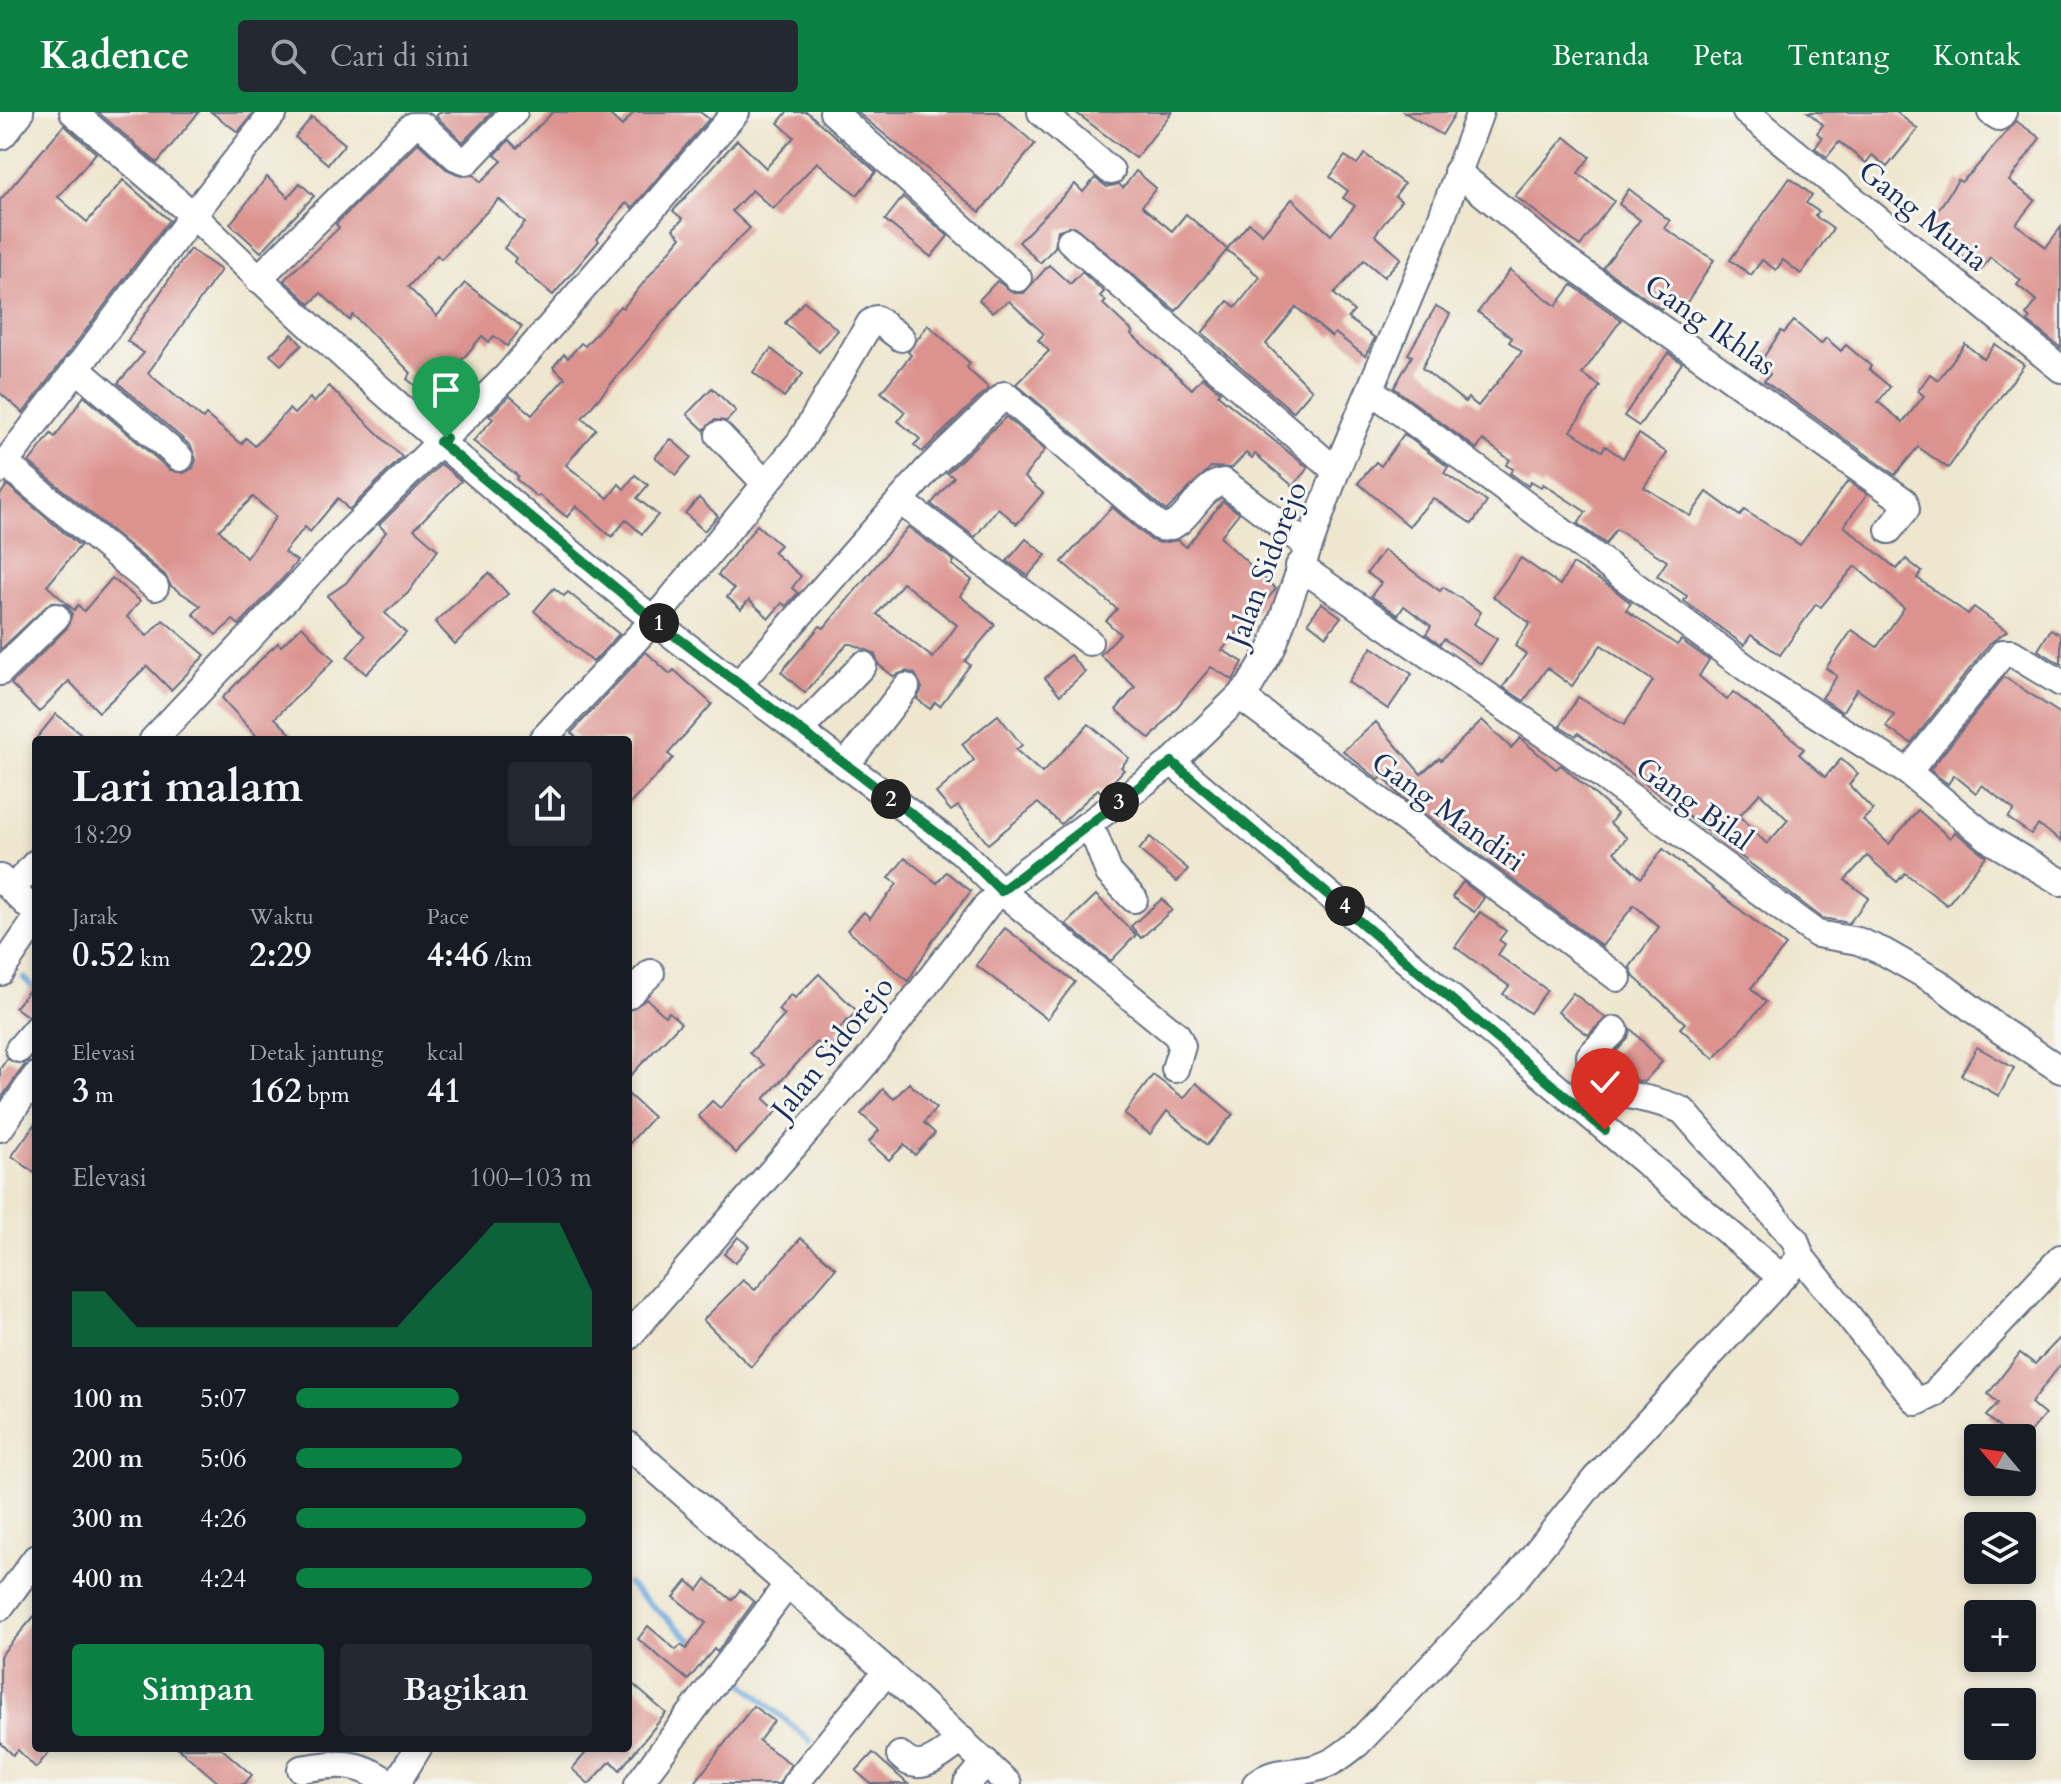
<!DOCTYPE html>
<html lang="id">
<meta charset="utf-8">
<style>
:root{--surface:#171b24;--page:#242831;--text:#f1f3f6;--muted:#9ea1a6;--accent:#0b8043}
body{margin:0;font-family:Cardo,serif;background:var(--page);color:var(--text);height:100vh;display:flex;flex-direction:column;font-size:30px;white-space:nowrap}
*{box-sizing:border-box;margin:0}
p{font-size:26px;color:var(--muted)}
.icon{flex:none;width:44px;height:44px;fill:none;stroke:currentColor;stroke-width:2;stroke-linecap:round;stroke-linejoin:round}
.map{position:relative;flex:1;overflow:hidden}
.details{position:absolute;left:32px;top:624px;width:600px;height:1016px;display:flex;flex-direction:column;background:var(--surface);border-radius:8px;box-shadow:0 4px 12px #0003}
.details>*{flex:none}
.needle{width:52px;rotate:299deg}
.controls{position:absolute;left:1964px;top:1312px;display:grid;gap:16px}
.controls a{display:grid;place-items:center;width:72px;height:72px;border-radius:8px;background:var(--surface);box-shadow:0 4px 12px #0003;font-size:40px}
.pin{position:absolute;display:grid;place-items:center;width:68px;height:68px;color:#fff;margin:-82px -34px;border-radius:50% 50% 50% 0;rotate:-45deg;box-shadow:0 0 8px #0007}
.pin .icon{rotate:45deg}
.km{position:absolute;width:40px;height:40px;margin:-20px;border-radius:50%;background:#222;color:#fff;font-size:22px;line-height:40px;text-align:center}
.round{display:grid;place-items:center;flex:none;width:84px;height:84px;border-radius:8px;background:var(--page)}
.headline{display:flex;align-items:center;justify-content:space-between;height:136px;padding:0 40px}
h1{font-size:44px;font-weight:600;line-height:60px}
.stats{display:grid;grid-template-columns:repeat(3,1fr);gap:12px;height:136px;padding:8px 40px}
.stats div{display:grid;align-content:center}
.stats b{font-size:34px;font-weight:600}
.stats small{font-size:22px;font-weight:400}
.stats p{font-size:22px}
.chart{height:224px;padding:16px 40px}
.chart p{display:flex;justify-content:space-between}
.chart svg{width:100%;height:144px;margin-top:8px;fill:var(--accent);opacity:.7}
.action{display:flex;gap:16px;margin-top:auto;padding:16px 40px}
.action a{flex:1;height:92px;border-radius:8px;background:var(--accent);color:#fff;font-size:32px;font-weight:600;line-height:92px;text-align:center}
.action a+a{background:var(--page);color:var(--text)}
ul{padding:0 40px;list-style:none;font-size:26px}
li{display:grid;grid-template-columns:128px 96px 1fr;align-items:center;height:60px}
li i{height:20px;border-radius:10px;background:var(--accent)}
header{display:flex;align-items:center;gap:48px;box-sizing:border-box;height:112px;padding:0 40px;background:var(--accent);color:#fff}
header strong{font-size:38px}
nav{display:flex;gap:44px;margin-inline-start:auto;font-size:28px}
.search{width:560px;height:72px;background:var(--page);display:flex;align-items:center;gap:20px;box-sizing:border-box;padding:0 28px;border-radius:8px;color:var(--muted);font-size:30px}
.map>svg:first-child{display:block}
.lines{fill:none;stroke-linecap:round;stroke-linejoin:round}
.stream{stroke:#6ca9de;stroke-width:6}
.building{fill:#dc938f;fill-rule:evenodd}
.minor-casing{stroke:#656f85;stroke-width:30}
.major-casing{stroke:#656f85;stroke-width:38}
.minor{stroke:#fff;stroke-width:26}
.major{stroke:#fff;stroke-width:34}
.route-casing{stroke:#fff;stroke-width:16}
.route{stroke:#0b8043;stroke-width:10}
.labels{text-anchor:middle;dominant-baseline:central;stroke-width:6;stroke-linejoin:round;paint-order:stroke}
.street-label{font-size:30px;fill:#1b2f5e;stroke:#f6f6f2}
</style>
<header>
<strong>Kadence</strong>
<div class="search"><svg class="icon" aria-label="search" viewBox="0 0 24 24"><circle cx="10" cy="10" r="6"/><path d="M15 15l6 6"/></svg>Cari di sini</div>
<nav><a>Beranda</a><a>Peta</a><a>Tentang</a><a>Kontak</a></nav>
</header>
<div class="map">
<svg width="2061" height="1672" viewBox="0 0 2061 1672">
<rect width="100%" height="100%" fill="#f6f6f2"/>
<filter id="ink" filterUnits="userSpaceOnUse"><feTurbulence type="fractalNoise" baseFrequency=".0125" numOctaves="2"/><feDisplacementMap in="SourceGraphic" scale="16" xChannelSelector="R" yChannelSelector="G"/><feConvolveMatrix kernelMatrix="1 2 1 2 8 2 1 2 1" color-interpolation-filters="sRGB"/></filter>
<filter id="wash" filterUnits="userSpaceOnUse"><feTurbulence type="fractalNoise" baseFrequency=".006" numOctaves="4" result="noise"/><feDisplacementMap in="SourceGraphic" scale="32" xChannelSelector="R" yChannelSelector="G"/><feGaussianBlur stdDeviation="1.8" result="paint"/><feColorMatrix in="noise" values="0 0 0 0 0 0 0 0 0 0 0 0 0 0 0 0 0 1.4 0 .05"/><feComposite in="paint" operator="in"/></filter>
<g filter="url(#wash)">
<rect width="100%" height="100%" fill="#eee6ce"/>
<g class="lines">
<g class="stream">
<polyline points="24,866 36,878"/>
<polyline points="628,1472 697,1533"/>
<polyline points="737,1566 810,1629"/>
</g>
</g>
<g id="blocks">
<g class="building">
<polygon points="98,0 199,0 157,51"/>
<polygon points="211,0 254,0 238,20"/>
<polygon points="440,0 492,0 463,30 436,4"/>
<polygon points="553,0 607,0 622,14 634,0 700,0 709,7 632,96 626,91 597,127 599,129 553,183 514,150 516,146 504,136 525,111 499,87 441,147 437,143 408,175 437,204 465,171 522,215 507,234 494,224 489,230 482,224 430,286 407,267 411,261 353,203 349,208 321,181 310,192 284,168 339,116 336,112 418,31 446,57 462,64 474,63 481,70 502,49 495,43 509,28 517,36"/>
<polygon points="787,0 807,0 876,60 857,83 817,50 773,97 752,78 732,99 750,116 709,156 582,306 596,317 566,353 608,386 619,372 624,377 635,363 648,373 637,386 658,403 642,422 626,408 612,425 576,394 567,405 539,383 537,385 516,367 518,364 473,329 493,307 489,304 510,284 532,303 565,266 553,255 564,242 568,246 581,231 585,234 620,194 623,196 681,125 673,117 683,107 673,99 737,28 766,56 794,25 778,11"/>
<polygon points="857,0 998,0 1035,32 980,100"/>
<polygon points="1075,0 1172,0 1136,46"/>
<polygon points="1404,0 1456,0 1442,23"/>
<polygon points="1808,0 1896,0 1918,17 1887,55 1872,43 1866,51 1839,30 1827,45 1815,36 1822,26 1817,21 1823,13"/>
<polygon points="312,5 345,32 328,52 295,25"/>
<polygon points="2016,9 2040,26 2009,69 2035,88 2016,112 2046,135 2061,115 2061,236 2028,210 2030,207 2026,203 2037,189 2017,173 2021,168 1990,145 1980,159 1927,115 1958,68 1961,70 1972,60"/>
<polygon points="64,13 96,41 58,85 87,110 123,68 169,108 23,301 0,281 0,88"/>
<polygon points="1565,25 1590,45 1578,61 1614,89 1580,134 1515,84"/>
<polygon points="1365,42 1404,72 1395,84 1401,89 1375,123 1401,146 1384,165 1364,148 1334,182 1354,199 1348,206 1375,226 1365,244 1335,221 1332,225 1296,195 1266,232 1312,278 1293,300 1202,221 1228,189 1236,195 1260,165 1227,138 1176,199 1074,114 1058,118 1055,135 1040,151 1019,130 1075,72 1083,80 1095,66 1107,75 1119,72 1123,76 1136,59 1156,76 1142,94 1172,119 1186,102 1227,137 1249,111 1262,122 1292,87 1331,123 1355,94 1343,86 1348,79 1330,65 1345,44 1357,52"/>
<polygon points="267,65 288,85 300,71 314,84 261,140 230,112"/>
<polygon points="1790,66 1812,83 1806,91 1819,100 1815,104 1833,117 1801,162 1783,148 1776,158 1762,148 1751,163 1730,148"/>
<polygon points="1629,77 1670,109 1664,116 1714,148 1682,198 1667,188 1661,197 1603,156 1640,108 1619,92"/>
<polygon points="903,85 948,124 931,145 885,108"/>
<path d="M190,137l31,21 -73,103 55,46 3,-4 35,29 5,-6 9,8 34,-37 5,5 16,-16 4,5 15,-17 73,71 -53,53 -11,-12 -28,34 -5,-5 -21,25 13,9 -11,14 -47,50 -6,-5 -17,15 -23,-21 8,-8 -30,-20 -6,-11 -136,-113 22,-28 4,3 29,-41 86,74 14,3 9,-5 3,-8 -5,-14 -73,-63 26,-30 -17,-12zM253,385l23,20 -30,41 -27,-28z"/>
<polygon points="1049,153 1070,172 1082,160 1104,180 1100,184 1106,189 1103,192 1133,220 1131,222 1192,277 1203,265 1220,280 1218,283 1308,356 1293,374 1255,342 1252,346 1246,341 1232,356 1211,355 1166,399 1016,272 1049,239 1038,228 1044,222 1009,189 992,200 979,188 997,169 1014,181 1024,181"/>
<polygon points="1510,158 1556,194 1572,173 1621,208 1582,262 1600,274 1571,319 1602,339 1605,334 1623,346 1639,322 1667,341 1644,375 1690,404 1707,380 1740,404 1744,398 1800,433 1848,369 1867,382 1844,414 1897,457 1906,447 1922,460 1917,466 1968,502 1974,495 2007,519 1990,531 1911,631 1886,615 1894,603 1857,577 1842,600 1822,586 1837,564 1826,556 1852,518 1877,535 1904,496 1855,454 1821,495 1816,492 1780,543 1751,523 1744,533 1684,489 1687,484 1657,464 1667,449 1616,417 1606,432 1578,412 1586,400 1543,372 1541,375 1531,369 1528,374 1510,361 1513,357 1506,353 1510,348 1483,328 1477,337 1394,276 1412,244 1408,242 1436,194 1450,202 1422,256 1465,290 1468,286 1478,294 1522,240 1509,230 1512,226 1478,200"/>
<polygon points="804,189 838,218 819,240 785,211"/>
<polygon points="1794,209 1821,232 1826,226 1841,239 1846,233 1871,254 1869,257 1890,275 1878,290 1903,310 1924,284 1918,279 1930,262 1938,268 1965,232 1984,247 1995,232 2024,253 1948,356 1918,335 1895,363 1764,269 1770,262 1759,252 1781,219 1784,221"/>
<polygon points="928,213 970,251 967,255 970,259 989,276 922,340 914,333 920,327 898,309 905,300 881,280 911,243 908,240"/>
<polygon points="292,222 302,233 281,253 270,243"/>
<polygon points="771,237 803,262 784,285 753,260"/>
<polygon points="1668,241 1682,251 1639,314 1624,304"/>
<polygon points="712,276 736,299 727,309 714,308 704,318 687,302"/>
<polygon points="1006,305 1045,338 1024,365 1043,381 1017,412 998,396 975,425 931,392 954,365 947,361"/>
<polygon points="1404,322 1448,355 1444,361 1487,390 1472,412 1433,386 1409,414 1358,371 1376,350 1381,354"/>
<polygon points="671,327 691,345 676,363 655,345"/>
<polygon points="441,352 461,369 414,417 438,438 408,481 385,501 406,521 366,562 347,545 365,524 327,484 346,471 386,420 379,413"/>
<polygon points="7,373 80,434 47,474 74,498 78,493 84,499 112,466 140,489 127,505 147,524 163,508 205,543 171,578 147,554 99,600 69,569 39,600 11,572 67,516 72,502 67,493 51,490 0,538 0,383"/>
<polygon points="699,386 718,404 704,419 685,401"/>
<polygon points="1223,389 1239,401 1220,425 1276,477 1222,538 1243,550 1233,568 1211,555 1150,627 1116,598 1135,575 1100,543 1120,522 1106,509 1117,497 1062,450 1112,395 1151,428 1161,431 1178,428 1186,435"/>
<polygon points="757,413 780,433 773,440 801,464 792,476 798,481 786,494 782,491 769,506 749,488 741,497 727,485 734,477 718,463"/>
<path d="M908,415l46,34 -2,4 20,15 -12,16 35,29 -30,36 5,4 -30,41 -5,-4 -5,7 -13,-10 5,-11 -7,-14 -8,-3 -14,5 -14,-11 -5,-12 -22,-9h-5l-42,49 -24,-21 39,-46 4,2zM903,471l54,42 -24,33 -56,-44z"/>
<polygon points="1026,427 1046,443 1028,464 1007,449"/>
<polygon points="1384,438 1440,479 1443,475 1481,500 1474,512 1497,527 1481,552 1444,527 1440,532 1426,522 1431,514 1404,494 1398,503 1371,484 1381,471 1367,461"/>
<path d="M1521,446l39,27 13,-21 39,24 19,15 -5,7 51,35 4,-5 28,20 -10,16 28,24 6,-8 57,44 14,13 -5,5 26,23 16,-18 17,15 -9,11 24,25 -10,10 26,24 29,-34 32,28 5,-6 31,24 -39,49 -42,-32 -8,9 -30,-26 -22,24 24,18 -20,25 -27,-5 -244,-185 -2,3 -16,-10 18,-29 46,28 29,-44 -52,-36 -29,41 -25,-18 -23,33 -21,-14 23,-33 -11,-8 15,-23 -37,-26zM1760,681l28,27 -21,24 -28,-28z"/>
<polygon points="489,461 508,482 455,532 435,510"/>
<polygon points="554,476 564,484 568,480 619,522 593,550 534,499"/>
<polygon points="1322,491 1341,505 1326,524 1308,510"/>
<polygon points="302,514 334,548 275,606 297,628 260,628 222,586 266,542 278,531 281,534"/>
<polygon points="2051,517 2061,523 2061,552 2038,538"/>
<polygon points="1372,535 1412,562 1388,597 1348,570"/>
<polygon points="646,540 670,562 674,558 712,592 668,642 673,646 628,694 628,628 580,628 571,621"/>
<polygon points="1070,543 1085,560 1060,583 1045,566"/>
<polygon points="2004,565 2061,602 2061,729 2038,713 2031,722 2008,706 2014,698 1982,673 1976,681 1954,663 1948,672 1930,658"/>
<polygon points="56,602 89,628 35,628"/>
<polygon points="998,603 1022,633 1016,638 1042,661 1089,612 1129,646 1121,655 1124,658 1102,681 1098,677 1061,712 1038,691 988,732 958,694 951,699 936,681 974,648 962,632"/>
<polygon points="1482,608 1511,636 1520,626 1556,657 1561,653 1617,702 1610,711 1627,726 1614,740 1641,766 1663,737 1786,834 1751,876 1766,890 1714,947 1680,916 1685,911 1634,865 1630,855 1659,815 1634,793 1602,834 1399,683 1383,664 1379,668 1343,639 1376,610 1421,662 1439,646 1441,648"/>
<polygon points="1150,725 1188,757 1177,770 1139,738"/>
<polygon points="905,746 937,771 946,760 971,779 933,828 908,869 847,818 864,800 870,806 897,772 889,766"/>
<polygon points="1463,770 1484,786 1474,800 1452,785"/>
<polygon points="1096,783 1136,823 1111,849 1066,812"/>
<polygon points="1162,787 1172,798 1141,826 1131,814"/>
<polygon points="1480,800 1506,819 1499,828 1505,832 1498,843 1547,878 1530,901 1503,882 1509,874 1455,835"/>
<polygon points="1005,816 1075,870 1047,907 976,853"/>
<polygon points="819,862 857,899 836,920 842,925 829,940 817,930 764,987 777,999 736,1041 698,1004 712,989 720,996 764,953 750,941 785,903 778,898 791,882 795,886"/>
<polygon points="36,870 36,901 27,904 15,895"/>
<polygon points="1573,881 1606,906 1588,923 1558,900"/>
<polygon points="647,887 665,904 669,900 681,911 628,966 628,899"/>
<polygon points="1631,917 1662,950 1644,970 1636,968 1611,945 1627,928"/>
<polygon points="1977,935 2014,956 1999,984 1961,963"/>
<polygon points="36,942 36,948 23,955 0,988 0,957 7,947 24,952"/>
<polygon points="1153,963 1184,986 1196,971 1233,1002 1207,1033 1167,999 1150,1022 1124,1002"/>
<polygon points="909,971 936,996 924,1011 935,1021 915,1043 904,1033 889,1048 869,1030 879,1018 861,1002 883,977 894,987"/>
<polygon points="628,982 653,1005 628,1033"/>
<polygon points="36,1010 36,1062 12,1044"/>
<polygon points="738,1125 749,1134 735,1151 724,1142"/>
<polygon points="801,1126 836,1156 751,1255 703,1208 743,1168 755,1178"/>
<polygon points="2061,1225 2061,1252 2031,1291 2045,1303 2025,1326 2011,1326 1986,1304 1998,1291 1988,1282 2020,1241 2035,1252"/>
<polygon points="706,1467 732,1488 740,1478 754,1490 717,1540 714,1537 688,1568 638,1527 648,1514 676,1538 681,1533 686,1537 706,1511 674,1485 687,1469 698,1478"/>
<polygon points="36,1502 36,1636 52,1636 36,1656 18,1638 13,1643 0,1630 0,1544"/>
<polygon points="628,1568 666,1601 620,1658 611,1649 589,1672 572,1657 590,1636 628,1636"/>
<polygon points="753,1594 774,1609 759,1629 791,1652 779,1672 694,1672"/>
<polygon points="178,1636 221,1636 252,1663 244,1672 220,1672"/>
<polygon points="873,1641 908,1672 871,1672 856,1659"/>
</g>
</g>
</g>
<g filter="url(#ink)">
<use href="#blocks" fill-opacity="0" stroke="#656f85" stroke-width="2"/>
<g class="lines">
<g class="minor-casing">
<g id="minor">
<polyline points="73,0 193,103 274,0"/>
<polyline points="833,0 1018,166"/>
<polyline points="1041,0 1111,59"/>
<polyline points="1746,0 2061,257"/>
<polyline points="1991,0 1999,5 2003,0"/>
<polyline points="1457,60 1569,151 1904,389 1906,397 1889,418"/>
<polyline points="1070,129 1336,359"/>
<polyline points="258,167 412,14 423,14 456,45 467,49 514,0"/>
<polyline points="76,256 180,346"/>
<polyline points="1372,279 1764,569 1908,660 1992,729 2061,770"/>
<polyline points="719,323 765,371"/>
<polyline points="5,351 155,475"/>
<path d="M0,358l193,-255c146,142 300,276 459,404 101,80 207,155 310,233l39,39 176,144 5,11 -7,23"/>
<polyline points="900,389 1089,530"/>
<polyline points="1299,454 1570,640 1817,822 1858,829 1884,840 1937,870 2000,918 2061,958"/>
<polyline points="0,560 56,505"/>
<path d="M739,572l189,-215 77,-74 155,132c27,5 37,-42 64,-45l84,64"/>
<polyline points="1241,585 1618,866"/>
<polyline points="800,618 863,553"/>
<polyline points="153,628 343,426 507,264 736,0"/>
<polyline points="542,628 654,508 800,330 870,211 876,207 901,226"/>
<polyline points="1172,650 1781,1165"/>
<polyline points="846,653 906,575"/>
<polyline points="1908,660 2003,541 2012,541 2061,571"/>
<polyline points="1086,714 1096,727 1109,761 1134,787"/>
<polyline points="0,766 36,801"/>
<polyline points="13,776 36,751"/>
<polyline points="0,860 36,808"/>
<polyline points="628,883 651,861"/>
<polyline points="19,937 36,917"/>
<polyline points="0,1016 36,964"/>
<polyline points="1801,1145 1917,1290 1934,1282 2061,1146"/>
<polyline points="628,1225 865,952 987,793 1021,762 1172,650 1249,575 1272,536 1336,359 1438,116 1480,0"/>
<polyline points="628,1333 887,1559 1008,1672"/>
<polyline points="0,1495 36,1446"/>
<path d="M900,1643c21,23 43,-3 62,-15"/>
<path d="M301,1657c38,-6 56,-9 89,15"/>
<polyline points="396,1672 418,1636"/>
<polyline points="638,1672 787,1473"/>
<polyline points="795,1672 887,1559"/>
<polyline points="967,1672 986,1650"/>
<path d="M1256,1672c19,-15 34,-10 56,-15 19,-4 31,-14 46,-26l157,-164 80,-100 206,-222 -6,-17 -112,-129c-33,-17 -62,-9 -92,-36l-1,-19 25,-26"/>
</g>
</g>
<g class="major-casing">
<polyline id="major" points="0,20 16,0"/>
</g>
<use href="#minor" class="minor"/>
<use href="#major" class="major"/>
</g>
</g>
<g class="lines" filter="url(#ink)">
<g class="route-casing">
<polyline id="route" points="446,326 440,330 654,508 962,740 1001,779 1172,650 1605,1018"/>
</g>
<use href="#route" class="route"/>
</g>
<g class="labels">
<g class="street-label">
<text transform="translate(1923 104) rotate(39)">Gang Muria</text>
<text transform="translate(1710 213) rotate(35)">Gang Ikhlas</text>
<text transform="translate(1267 452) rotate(-69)">Jalan Sidorejo</text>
<text transform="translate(1694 692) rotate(36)">Gang Bilal</text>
<text transform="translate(1448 700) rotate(36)">Gang Mandiri</text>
<text transform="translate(833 936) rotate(-51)">Jalan Sidorejo</text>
</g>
</g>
</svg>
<div class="controls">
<a><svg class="needle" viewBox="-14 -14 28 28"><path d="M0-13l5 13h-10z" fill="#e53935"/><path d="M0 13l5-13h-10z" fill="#9ea1a6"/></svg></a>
<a><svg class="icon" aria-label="layers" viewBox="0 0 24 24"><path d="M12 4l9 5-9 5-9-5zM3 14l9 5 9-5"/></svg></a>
<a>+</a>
<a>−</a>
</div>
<div class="pin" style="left:446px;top:326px;background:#1e9e55"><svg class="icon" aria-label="arrive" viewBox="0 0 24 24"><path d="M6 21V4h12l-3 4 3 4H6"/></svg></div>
<div class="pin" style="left:1605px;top:1018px;background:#d93025"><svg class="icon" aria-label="check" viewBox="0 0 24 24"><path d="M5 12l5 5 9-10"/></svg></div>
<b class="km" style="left:659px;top:511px">1</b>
<b class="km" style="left:891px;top:687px">2</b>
<b class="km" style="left:1119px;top:690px">3</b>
<b class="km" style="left:1345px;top:794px">4</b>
<section class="details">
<div class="headline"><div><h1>Lari malam</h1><p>18:29</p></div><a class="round"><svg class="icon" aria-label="share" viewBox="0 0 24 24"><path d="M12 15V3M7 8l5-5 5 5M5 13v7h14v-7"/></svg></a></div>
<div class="stats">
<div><p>Jarak</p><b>0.52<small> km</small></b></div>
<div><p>Waktu</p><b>2:29</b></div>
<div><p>Pace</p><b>4:46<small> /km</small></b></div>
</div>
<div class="stats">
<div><p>Elevasi</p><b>3<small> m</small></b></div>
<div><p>Detak jantung</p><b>162<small> bpm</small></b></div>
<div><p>kcal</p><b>41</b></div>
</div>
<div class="chart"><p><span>Elevasi</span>100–103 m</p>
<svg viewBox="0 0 160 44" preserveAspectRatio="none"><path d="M0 44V27L10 27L20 38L30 38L40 38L50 38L60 38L70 38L80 38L90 38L100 38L110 27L120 17L130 6L140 6L150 6L160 27V44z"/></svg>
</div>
<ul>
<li><b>100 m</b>5:07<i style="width:55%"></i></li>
<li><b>200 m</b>5:06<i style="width:56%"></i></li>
<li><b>300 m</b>4:26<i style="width:98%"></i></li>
<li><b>400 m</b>4:24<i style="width:100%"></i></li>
</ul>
<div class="action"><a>Simpan</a><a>Bagikan</a></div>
</section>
</div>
